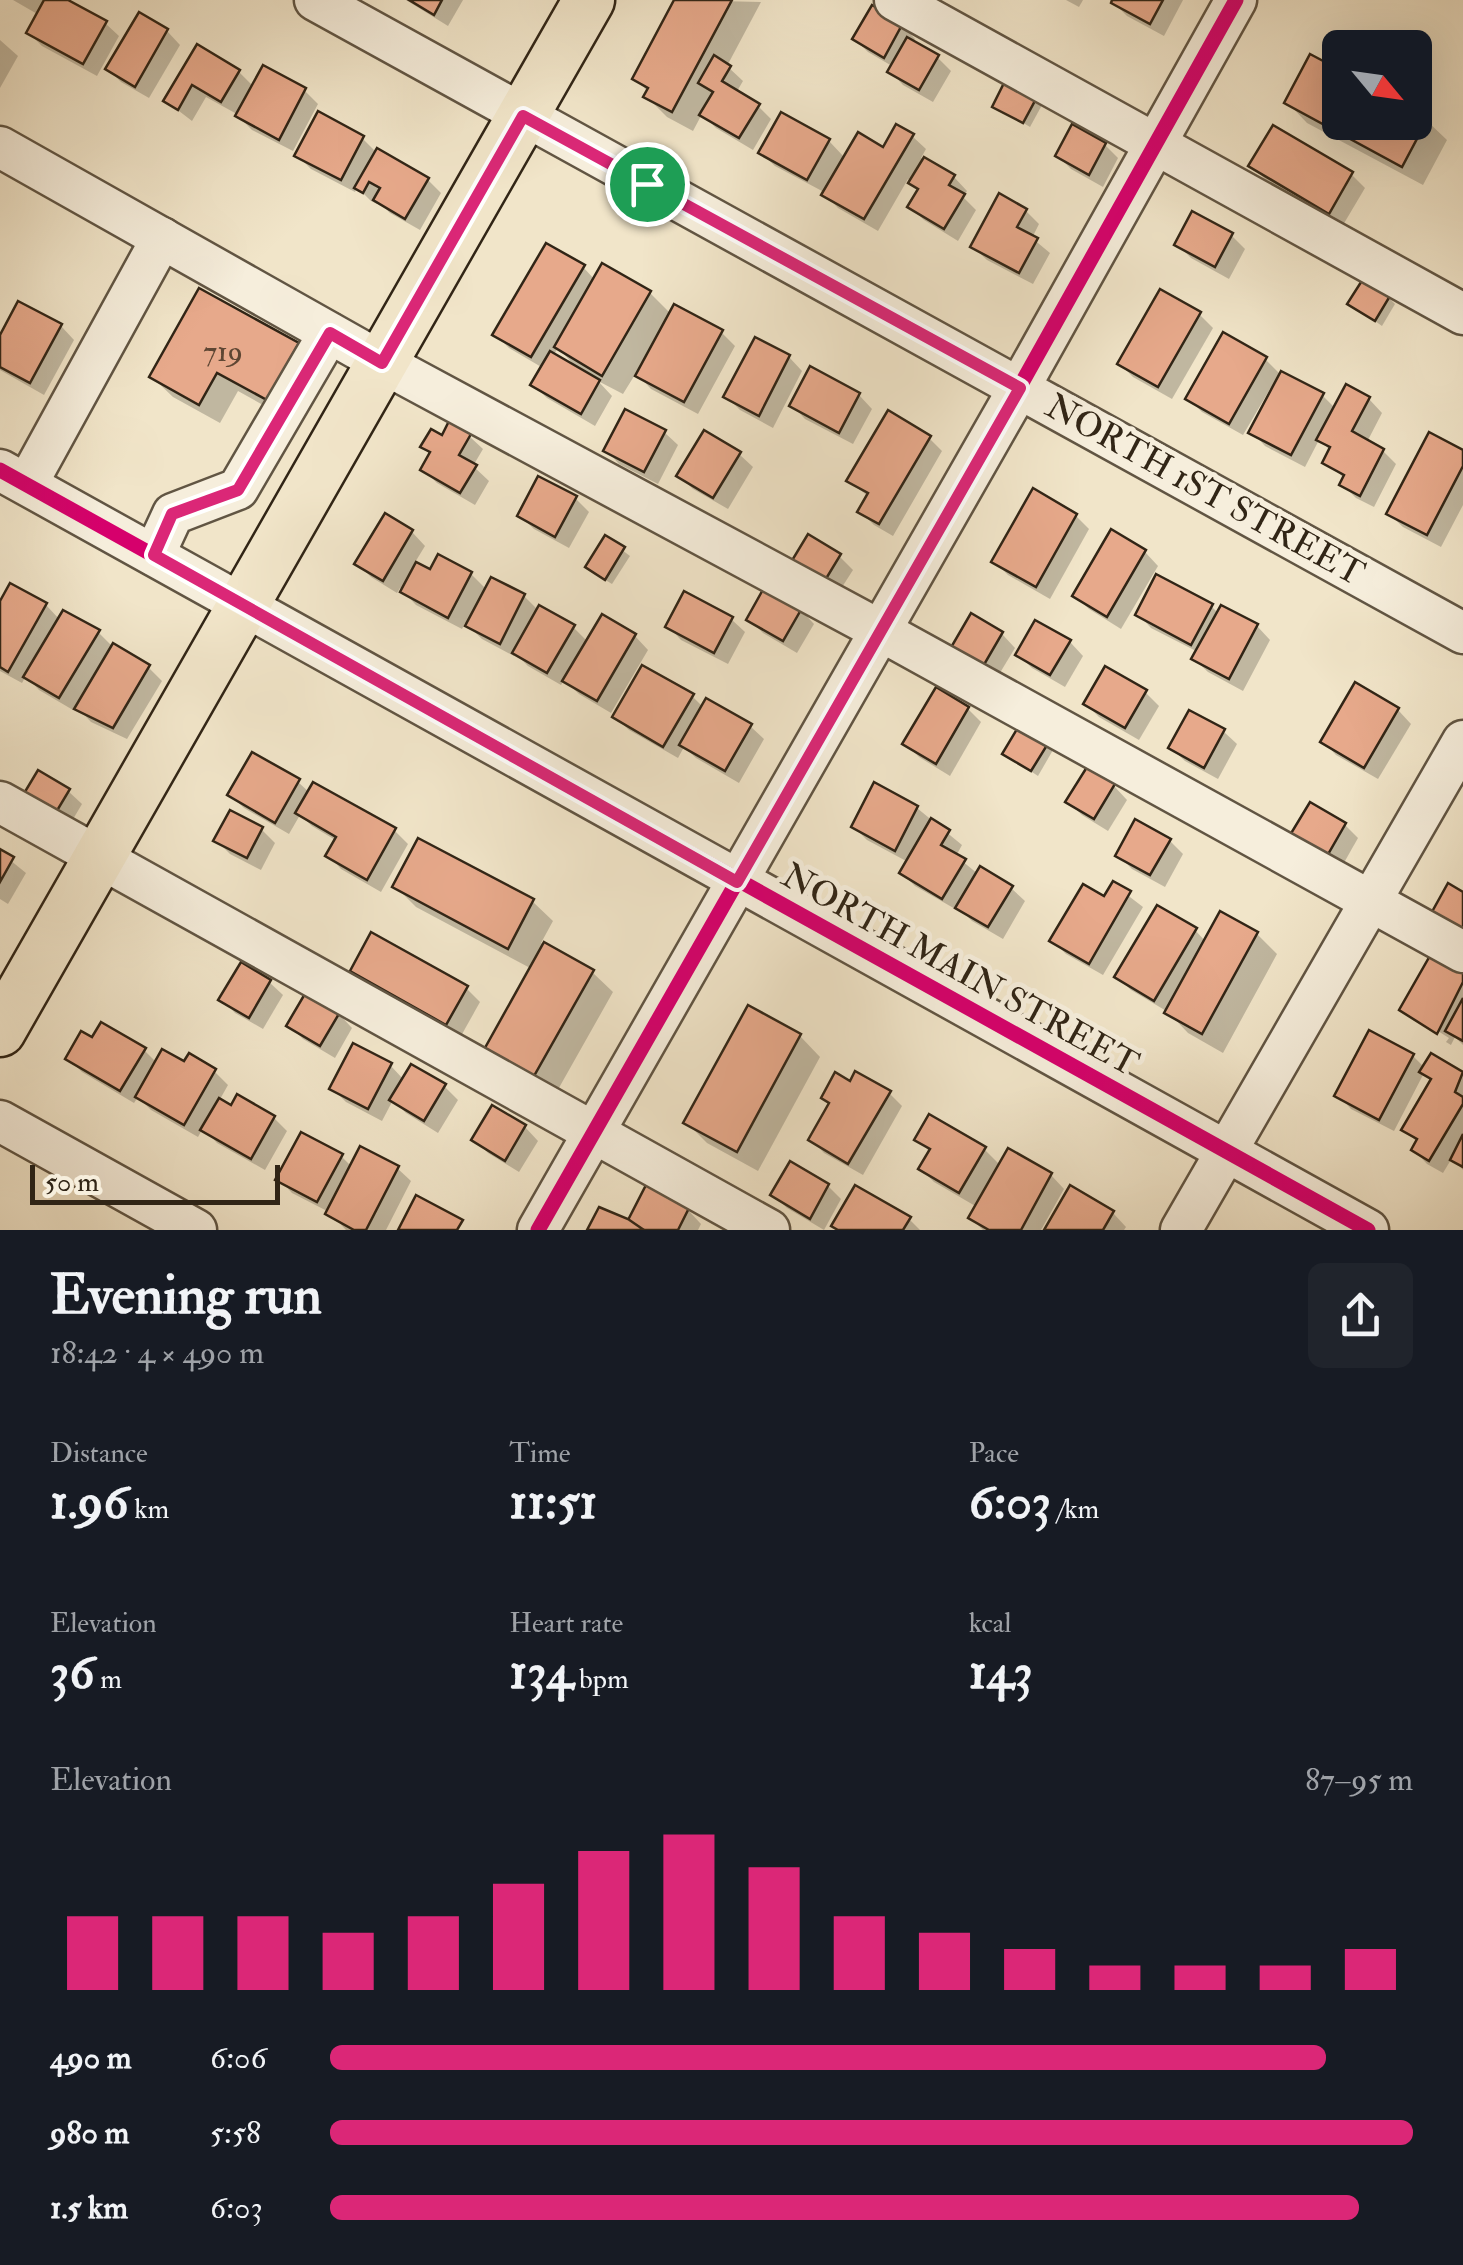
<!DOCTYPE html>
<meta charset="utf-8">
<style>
:root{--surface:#171b24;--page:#20242c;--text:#f1f3f6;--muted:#9ea1a6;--accent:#db2777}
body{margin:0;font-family:"IM FELL Double Pica",serif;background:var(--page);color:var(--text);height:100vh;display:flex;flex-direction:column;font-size:38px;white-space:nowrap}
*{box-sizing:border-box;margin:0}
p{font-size:32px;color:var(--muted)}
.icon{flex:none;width:55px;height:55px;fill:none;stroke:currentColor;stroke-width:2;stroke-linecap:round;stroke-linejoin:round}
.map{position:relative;height:1230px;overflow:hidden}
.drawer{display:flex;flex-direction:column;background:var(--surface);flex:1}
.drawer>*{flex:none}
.needle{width:65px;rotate:119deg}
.buttons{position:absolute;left:1322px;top:30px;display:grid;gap:20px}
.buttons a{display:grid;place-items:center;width:110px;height:110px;border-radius:15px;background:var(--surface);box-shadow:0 10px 40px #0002;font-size:50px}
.scale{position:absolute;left:30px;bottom:25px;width:250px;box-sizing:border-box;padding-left:10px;border:5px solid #312516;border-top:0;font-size:28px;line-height:35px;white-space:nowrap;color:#312516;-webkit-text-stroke:8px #f6eedc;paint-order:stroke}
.pin{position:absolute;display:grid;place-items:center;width:85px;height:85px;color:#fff;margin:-42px;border:5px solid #fff;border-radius:50%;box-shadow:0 2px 10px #0007}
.round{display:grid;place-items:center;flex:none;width:105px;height:105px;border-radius:15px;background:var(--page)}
.overview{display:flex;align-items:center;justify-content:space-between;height:170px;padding:0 50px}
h1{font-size:55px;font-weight:700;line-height:75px}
.figures{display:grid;grid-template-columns:repeat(3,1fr);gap:15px;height:170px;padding:10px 50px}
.figures div{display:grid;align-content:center}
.figures b{font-size:50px;font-weight:700}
.figures small{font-size:28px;font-weight:400}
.figures p{font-size:28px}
.chart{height:280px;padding:20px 50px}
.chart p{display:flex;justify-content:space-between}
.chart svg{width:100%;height:180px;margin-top:10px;stroke:var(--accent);stroke-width:6}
ul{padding:0 50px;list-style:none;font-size:32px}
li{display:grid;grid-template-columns:160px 120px 1fr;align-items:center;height:75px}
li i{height:25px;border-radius:12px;background:var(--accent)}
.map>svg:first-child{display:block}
.shadow{fill:#0003;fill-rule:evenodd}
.building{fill:#e7a98b;stroke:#312516;stroke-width:2.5}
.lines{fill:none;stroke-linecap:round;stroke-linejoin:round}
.minor-casing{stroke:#615543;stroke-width:45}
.major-casing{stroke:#312516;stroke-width:55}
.minor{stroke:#f6eedc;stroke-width:40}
.major{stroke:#f1e5c9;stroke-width:50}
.cycleway-casing{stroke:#f6eedc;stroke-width:21}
.cycleway{stroke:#d6006c;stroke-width:15}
.route-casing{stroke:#fff;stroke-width:20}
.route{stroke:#db2777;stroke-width:12}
.labels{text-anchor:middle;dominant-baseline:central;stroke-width:10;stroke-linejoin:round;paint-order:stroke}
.number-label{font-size:30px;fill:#5e4633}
.street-label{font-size:35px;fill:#312516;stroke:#f6eedc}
</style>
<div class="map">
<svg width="1463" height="1230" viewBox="0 0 1463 1230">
<rect width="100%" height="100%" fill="#f1e5c9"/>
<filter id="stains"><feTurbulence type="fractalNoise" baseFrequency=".002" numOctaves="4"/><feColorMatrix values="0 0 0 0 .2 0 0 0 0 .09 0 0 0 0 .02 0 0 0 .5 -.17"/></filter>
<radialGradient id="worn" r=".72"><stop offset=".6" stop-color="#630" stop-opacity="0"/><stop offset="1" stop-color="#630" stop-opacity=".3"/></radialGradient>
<g class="shadow">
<polygon points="13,0 62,0 105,23 119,36 97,76 42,46 29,33 39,15"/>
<polygon points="406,0 463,0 448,26"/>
<polygon points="677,0 761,2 727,66 743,81 736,93 758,106 771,119 753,150 716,128 702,114 693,131 667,117 646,96 648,92 635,78"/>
<polygon points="1066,0 1083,0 1079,7"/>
<polygon points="1115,0 1183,0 1164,36 1127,16 1114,3"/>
<polygon points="902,25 915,39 913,43 937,57 951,71 933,102 903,85 890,71 892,66 868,52 855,39"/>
<polygon points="167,31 180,45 149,98 121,82 108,69"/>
<polygon points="0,40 18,56 0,88"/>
<polygon points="198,48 239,72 254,87 304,90 318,104 293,151 252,130 235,113 206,97 192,121 166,101"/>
<polygon points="1340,73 1340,122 1415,122 1415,114 1426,120 1447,140 1423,185 1307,123 1287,102"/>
<polygon points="1035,99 1042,105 1030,127 995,106"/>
<polygon points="912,136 926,149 921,158 954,177 967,191 963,197 976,210 958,241 924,220 910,207 920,191 908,179 878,231 838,208 822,191 775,166 761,153 829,141 845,158 884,150"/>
<polygon points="362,138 377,153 428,180 441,193 420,230 390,213 379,202 377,204 371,201 357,187 355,192 311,169 297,155"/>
<polygon points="1105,145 1118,158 1103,187 1071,169 1058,156"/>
<polygon points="1251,166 1351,174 1365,188 1343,225 1265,179"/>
<polygon points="1026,211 1039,224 1032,238 1050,253 1033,284 987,260 973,247"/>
<polygon points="1231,235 1245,249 1229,279 1191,258 1177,244"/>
<path d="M583,267l12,13 55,13 21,21 50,18 14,14 -37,68 -47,-25 -15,-16 -13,21 -25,-13 14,15 -17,30 -48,-28 -14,-13 10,-17 -34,-20 -14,-14zM558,348l20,21 -25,-13z"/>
<polygon points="1389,298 1395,304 1382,326 1351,304"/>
<polygon points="19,304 61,326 74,340 44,395 0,370 0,340"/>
<polygon points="1199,314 1213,328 1172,399 1133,377 1120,364"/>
<polygon points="298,345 318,365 288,419 238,391 220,423 173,397 152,377"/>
<polygon points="789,357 802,371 773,428 740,410 726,396"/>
<polygon points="1265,359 1282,376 1322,395 1336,409 1347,388 1369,399 1382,413 1367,442 1383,451 1396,464 1374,507 1356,498 1342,484 1345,479 1326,462 1331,451 1319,440 1305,467 1265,446 1252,432 1274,391 1270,389 1243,435 1202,412 1188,398"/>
<polygon points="859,395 872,409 853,444 805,419 792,405"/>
<polygon points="664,432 678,445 658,484 619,464 606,450"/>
<polygon points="469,436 483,449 473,466 489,481 475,505 437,483 423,469 431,455 424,447 443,439"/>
<polygon points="929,438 942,451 893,536 874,525 860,511 869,497 849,481"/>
<polygon points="1463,453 1463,505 1441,547 1403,527 1389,514"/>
<polygon points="739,454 753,467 728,509 693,489 679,476"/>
<polygon points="575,498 589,512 569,548 534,529 520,516"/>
<polygon points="1076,516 1089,529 1050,599 1008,575 994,561"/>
<polygon points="412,532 425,546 414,564 431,572 439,557 471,574 487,590 524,596 539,611 573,627 588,642 603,617 635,636 648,650 611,713 579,694 564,680 561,685 528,666 515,653 514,656 482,639 465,623 462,629 416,605 400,588 397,593 371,577 358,564"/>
<polygon points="1112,533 1145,552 1158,566 1121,629 1089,609 1075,596"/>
<polygon points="606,538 630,556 612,584 594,573"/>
<polygon points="839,556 853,570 835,598 805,580"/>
<polygon points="11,587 46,605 60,620 98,632 111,645 148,667 162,681 127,739 91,722 76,706 73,710 39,690 26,676 22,683 0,671 0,606"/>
<polygon points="1211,606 1219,614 1222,608 1257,626 1270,640 1243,691 1208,672 1194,659 1198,652 1151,628 1138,614"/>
<polygon points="801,610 814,624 797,653 763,633 749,619"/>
<polygon points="731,619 745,632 728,664 681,640 668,626"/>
<polygon points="1002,634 1015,648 992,686 962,669"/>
<polygon points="1070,642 1083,656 1065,687 1032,668 1018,655"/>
<polygon points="1356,686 1398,710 1411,724 1378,779 1336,755 1323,741"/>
<polygon points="1145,692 1159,706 1139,740 1099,717 1086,704"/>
<polygon points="692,696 703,707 750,726 764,739 739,783 696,758 684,747 678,758 629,730 615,717"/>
<polygon points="968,709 981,722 950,776 919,757 905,743"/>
<polygon points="1223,731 1237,744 1218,779 1185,761 1171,748"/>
<polygon points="1047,744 1053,750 1038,776 1005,754"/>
<polygon points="298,782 310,793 394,830 408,844 381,892 341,869 328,855 337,841 312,826 300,815 289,834 244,808 230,795"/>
<polygon points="1114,786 1127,800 1108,831 1082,815 1068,802"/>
<polygon points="68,791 82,804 63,836 34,818"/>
<polygon points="1311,805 1345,825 1358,838 1341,868 1307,848"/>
<polygon points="917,808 962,845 956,856 978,874 1011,888 1025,901 1003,939 972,921 958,907 957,910 915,886 902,873 908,862 867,840 854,827"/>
<polygon points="261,829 275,843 261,870 230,854 216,840"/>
<polygon points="1170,841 1183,854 1165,887 1132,869 1118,855"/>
<polygon points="0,852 26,873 8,904 0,899"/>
<polygon points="1113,884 1143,907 1103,975 1066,954 1052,940 1104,899"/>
<polygon points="395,886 532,901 553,921 541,943 592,972 613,992 551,1102 504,1075 532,969 416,907"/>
<polygon points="1195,930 1206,942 1257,934 1277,954 1223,1053 1188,1033 1168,1012 1131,990 1117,977"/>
<polygon points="353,970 466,988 480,1002 461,1036 367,984"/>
<polygon points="1463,975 1463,1045 1455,1037 1451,1045 1446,1042 1449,1038 1414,1016 1414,1021 1402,1009"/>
<polygon points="269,982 283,995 263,1029 235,1013 222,999"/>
<polygon points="307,995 339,1014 352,1028 335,1058 303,1039 289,1025"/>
<polygon points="749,1009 800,1036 820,1057 758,1171 707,1143 687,1123"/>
<polygon points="93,1040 144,1050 157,1063 214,1071 228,1085 219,1101 232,1108 274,1118 287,1131 265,1170 217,1143 203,1128 198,1137 151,1110 138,1097 134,1103 82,1072 68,1058"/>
<polygon points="1413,1056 1425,1068 1431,1056 1463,1075 1463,1170 1452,1158 1443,1173 1427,1164 1414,1150 1418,1143 1404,1129 1433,1081 1424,1073 1394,1131 1351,1109 1338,1095"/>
<polygon points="390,1065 404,1080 444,1086 458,1100 438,1133 406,1113 393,1100 382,1121 346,1102 332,1088"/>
<polygon points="851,1084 889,1093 902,1106 863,1175 824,1153 811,1139 831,1105"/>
<polygon points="525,1127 538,1141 519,1172 488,1153 474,1139"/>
<polygon points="917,1139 984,1149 1001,1166 1009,1151 1051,1175 1064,1189 1041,1230 983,1230 971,1218 977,1207 934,1182 921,1169 930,1152"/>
<polygon points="341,1156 352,1167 397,1168 411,1181 386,1230 346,1230 329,1212 292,1193 279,1179"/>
<polygon points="828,1186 841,1199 824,1230 787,1208 773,1195"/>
<polygon points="688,1210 701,1224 698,1230 590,1230"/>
<polygon points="1113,1213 1126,1227 1124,1230 1047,1230"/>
<polygon points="909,1219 920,1230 839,1230"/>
</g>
<g class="building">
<polygon points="44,0 68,0 107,21 83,64 26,33"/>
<polygon points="409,0 442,0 434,15"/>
<polygon points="674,0 732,0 672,112 643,97 648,88 632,79"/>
<polygon points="1112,0 1163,0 1150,24 1111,3"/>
<polygon points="872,5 903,23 884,58 852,39"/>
<polygon points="139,12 168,29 135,87 105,69"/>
<polygon points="907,37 939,55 919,90 887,72"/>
<polygon points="197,44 240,70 221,102 192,85 178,110 163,101"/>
<polygon points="1310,54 1340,70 1340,122 1415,122 1415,111 1428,118 1402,167 1284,103"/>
<polygon points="714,55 731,66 722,81 760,104 739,138 699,115 713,92 698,83"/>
<polygon points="263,65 306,88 279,140 235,116"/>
<polygon points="1005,81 1037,97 1023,123 992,107"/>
<polygon points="318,111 364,136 341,180 294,156"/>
<polygon points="781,112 830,139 807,180 758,153"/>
<polygon points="896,124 914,134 864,219 821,195 858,132 883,147"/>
<polygon points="1072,124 1106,143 1089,175 1055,156"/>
<polygon points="1273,125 1353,172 1329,214 1248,166"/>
<polygon points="377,148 429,178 405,219 373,200 380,188 369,182 363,193 354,188"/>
<polygon points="924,157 955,175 949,185 965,194 944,229 907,207 918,189 908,183"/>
<polygon points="999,193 1027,209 1017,227 1038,238 1019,273 970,247"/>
<polygon points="1192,211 1233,233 1215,267 1174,245"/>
<polygon points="546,243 585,265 531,357 492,335"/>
<polygon points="602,263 651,291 602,376 554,347"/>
<polygon points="1363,279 1390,296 1375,321 1347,304"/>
<polygon points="199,288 299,343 267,400 217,373 199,405 149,377"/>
<polygon points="1160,289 1201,312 1158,387 1117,364"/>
<polygon points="18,301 62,324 30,383 0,367 0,335"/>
<polygon points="674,304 723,330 684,402 635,376"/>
<polygon points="1223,332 1267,357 1229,424 1185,399"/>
<polygon points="755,337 790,355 759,416 723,397"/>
<polygon points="550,351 600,380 581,414 530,385"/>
<polygon points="810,366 860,393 839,433 789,406"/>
<polygon points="1281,371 1324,393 1291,455 1248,433"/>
<polygon points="1346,384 1370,397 1352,431 1384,449 1360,496 1339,485 1344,475 1322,463 1330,447 1316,440"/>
<polygon points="625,409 666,430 644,472 603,451"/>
<polygon points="888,410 931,436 879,524 857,512 868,493 846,481"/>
<polygon points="449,421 471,434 459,455 477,465 460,493 420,470 430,452 420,447 431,429 442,435"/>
<polygon points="704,430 741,452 713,498 676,476"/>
<polygon points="1429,432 1463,450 1463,466 1427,535 1386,514"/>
<polygon points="538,476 577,496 555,537 517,516"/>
<polygon points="1033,488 1077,514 1036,587 991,562"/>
<polygon points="385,513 413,530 383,581 354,564"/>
<polygon points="1111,529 1146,550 1107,617 1072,596"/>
<polygon points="808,534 841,554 821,587 788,567"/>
<polygon points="605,535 625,547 605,580 585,567"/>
<polygon points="438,554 472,572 448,618 400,592 416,562 430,569"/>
<polygon points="1156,574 1213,604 1191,645 1135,615"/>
<polygon points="491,577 525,594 500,644 465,626"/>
<polygon points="10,583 47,603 8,672 0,667 0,601"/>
<polygon points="765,586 802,608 783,641 746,620"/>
<polygon points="684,591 733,617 714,653 665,627"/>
<polygon points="539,605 575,625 547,673 512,653"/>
<polygon points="1221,605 1258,624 1229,679 1191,659"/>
<polygon points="63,610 100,630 59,698 23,677"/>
<polygon points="971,613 1003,632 978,675 946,656"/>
<polygon points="602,614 636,634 597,701 562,681"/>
<polygon points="1035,620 1071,640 1050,675 1015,655"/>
<polygon points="113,643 150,665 113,728 74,709"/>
<polygon points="642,665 694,694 663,747 612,717"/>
<polygon points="1105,666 1147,690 1125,728 1083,704"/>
<polygon points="1355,682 1399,708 1364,768 1320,742"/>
<polygon points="936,687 969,707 936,764 902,744"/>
<polygon points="706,698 752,724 725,771 679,745"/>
<polygon points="1189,710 1225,729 1204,768 1168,748"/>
<polygon points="1020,724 1049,742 1031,771 1002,754"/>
<polygon points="252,752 300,779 275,823 227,795"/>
<polygon points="1087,767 1115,784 1094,819 1065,802"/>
<polygon points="38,770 70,789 49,824 17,805"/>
<polygon points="313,782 396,828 367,880 325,856 336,837 295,813"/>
<polygon points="874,782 918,806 895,851 851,827"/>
<polygon points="1310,802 1346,823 1327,856 1290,835"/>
<polygon points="230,810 263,827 247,858 213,841"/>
<polygon points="931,818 950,830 941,845 966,859 942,899 899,873"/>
<polygon points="1135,819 1171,839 1150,875 1115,856"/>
<polygon points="418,838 534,899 508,949 392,887"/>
<polygon points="0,849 14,857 0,882"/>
<polygon points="980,866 1013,886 988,927 955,908"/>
<polygon points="1113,881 1131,891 1089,964 1049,941 1083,884 1104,896"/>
<polygon points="1448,883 1463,892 1463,939 1428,919"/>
<polygon points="1157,905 1197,928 1154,1001 1114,977"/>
<polygon points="1220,911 1258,932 1202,1034 1164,1013"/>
<polygon points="371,932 468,986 446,1025 350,971"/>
<polygon points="544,942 594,970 530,1083 481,1055"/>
<polygon points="1431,954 1463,972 1463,982 1437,1034 1399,1010"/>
<polygon points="241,962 271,980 249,1018 218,1000"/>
<polygon points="306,992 340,1012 320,1046 286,1026"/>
<polygon points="1463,998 1463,1041 1445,1031"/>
<polygon points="748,1005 801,1034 737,1152 683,1123"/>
<polygon points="101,1022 146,1048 120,1091 65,1059 81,1031 92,1037"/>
<polygon points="1369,1030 1414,1054 1379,1120 1334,1096"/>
<polygon points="353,1043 392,1063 368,1109 329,1089"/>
<polygon points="162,1049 184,1061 189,1053 216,1069 184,1125 135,1097"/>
<polygon points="1431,1053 1463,1072 1455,1092 1463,1097 1463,1104 1429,1161 1411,1150 1417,1139 1401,1130 1431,1079 1419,1072"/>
<polygon points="411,1064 446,1084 424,1121 389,1100"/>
<polygon points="855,1071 891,1091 848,1164 808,1140 829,1103 821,1098 835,1072 850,1081"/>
<polygon points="237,1094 275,1116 251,1159 200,1130 219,1098 231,1105"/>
<polygon points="492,1105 526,1125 505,1161 471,1140"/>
<polygon points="929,1114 986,1147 959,1193 918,1169 930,1149 914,1140"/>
<polygon points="301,1132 343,1154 317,1202 275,1180"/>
<polygon points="1463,1134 1463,1167 1450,1160"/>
<polygon points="360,1146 399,1166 366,1230 354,1230 325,1214"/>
<polygon points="1008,1148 1052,1173 1021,1230 989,1230 968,1218"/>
<polygon points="790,1161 829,1184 810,1219 770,1195"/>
<polygon points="646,1185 689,1208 678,1230 641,1230 627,1222"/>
<polygon points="855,1185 911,1217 903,1230 838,1230 831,1226"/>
<polygon points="1070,1185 1114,1211 1103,1230 1044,1230"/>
<polygon points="416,1195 463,1220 457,1230 398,1230"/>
<polygon points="599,1207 628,1219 644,1230 587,1230"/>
</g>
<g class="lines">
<g class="minor-casing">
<g id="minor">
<polyline points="315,0 1463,633"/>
<polyline points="895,0 1463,314"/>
<polyline points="0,147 383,363 881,631 1463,952"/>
<polyline points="0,470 1368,1230"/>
<polyline points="27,484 162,238"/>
<polyline points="154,555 173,514 238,489 329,333"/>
<polyline points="0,802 769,1230"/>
<polyline points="0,1121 196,1230"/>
<polyline points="538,1230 1019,388 1236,0"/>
<polyline points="1181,1230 1463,741"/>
</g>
</g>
<g class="major-casing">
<polyline id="major" points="0,1031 589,0"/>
</g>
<use href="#minor" class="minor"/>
<use href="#major" class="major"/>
<g class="cycleway-casing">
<g id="cycleway">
<polyline points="0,470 1368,1230"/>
<polyline points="538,1230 1019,388 1236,0"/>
</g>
</g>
<use href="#cycleway" class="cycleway"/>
</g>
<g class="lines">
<g class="route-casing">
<polygon id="route" points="523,116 1020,388 737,882 154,555 172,514 238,490 330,333 382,363"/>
</g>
<use href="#route" class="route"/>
</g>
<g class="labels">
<g class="number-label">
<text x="223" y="351">719</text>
</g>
<g class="street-label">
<text transform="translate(1205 490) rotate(29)">NORTH 1ST STREET</text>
<text transform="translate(960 970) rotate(29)">NORTH MAIN STREET</text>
</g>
</g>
<rect width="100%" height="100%" filter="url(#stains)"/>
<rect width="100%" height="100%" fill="url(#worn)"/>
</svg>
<div class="buttons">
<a><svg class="needle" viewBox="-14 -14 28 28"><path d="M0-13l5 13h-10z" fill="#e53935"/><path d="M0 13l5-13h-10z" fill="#9ea1a6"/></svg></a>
</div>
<div class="scale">50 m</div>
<div class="pin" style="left:647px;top:184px;background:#1e9e55"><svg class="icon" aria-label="arrive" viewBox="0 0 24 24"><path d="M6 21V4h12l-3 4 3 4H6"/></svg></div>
</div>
<section class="drawer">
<div class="overview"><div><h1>Evening run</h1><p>18:42 · 4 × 490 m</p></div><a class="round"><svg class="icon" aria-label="share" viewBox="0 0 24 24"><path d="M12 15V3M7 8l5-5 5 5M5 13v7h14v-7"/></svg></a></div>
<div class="figures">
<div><p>Distance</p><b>1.96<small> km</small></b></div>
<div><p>Time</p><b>11:51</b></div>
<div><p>Pace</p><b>6:03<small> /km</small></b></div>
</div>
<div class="figures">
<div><p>Elevation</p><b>36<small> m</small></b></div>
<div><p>Heart rate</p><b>134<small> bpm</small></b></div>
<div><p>kcal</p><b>143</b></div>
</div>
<div class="chart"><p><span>Elevation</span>87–95 m</p>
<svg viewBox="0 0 160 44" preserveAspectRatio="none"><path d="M5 44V26M15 44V26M25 44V26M35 44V30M45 44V26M55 44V18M65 44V10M75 44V6M85 44V14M95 44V26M105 44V30M115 44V34M125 44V38M135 44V38M145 44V38M155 44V34"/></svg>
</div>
<ul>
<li><b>490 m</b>6:06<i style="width:92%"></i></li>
<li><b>980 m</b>5:58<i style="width:100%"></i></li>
<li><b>1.5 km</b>6:03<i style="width:95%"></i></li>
</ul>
</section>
